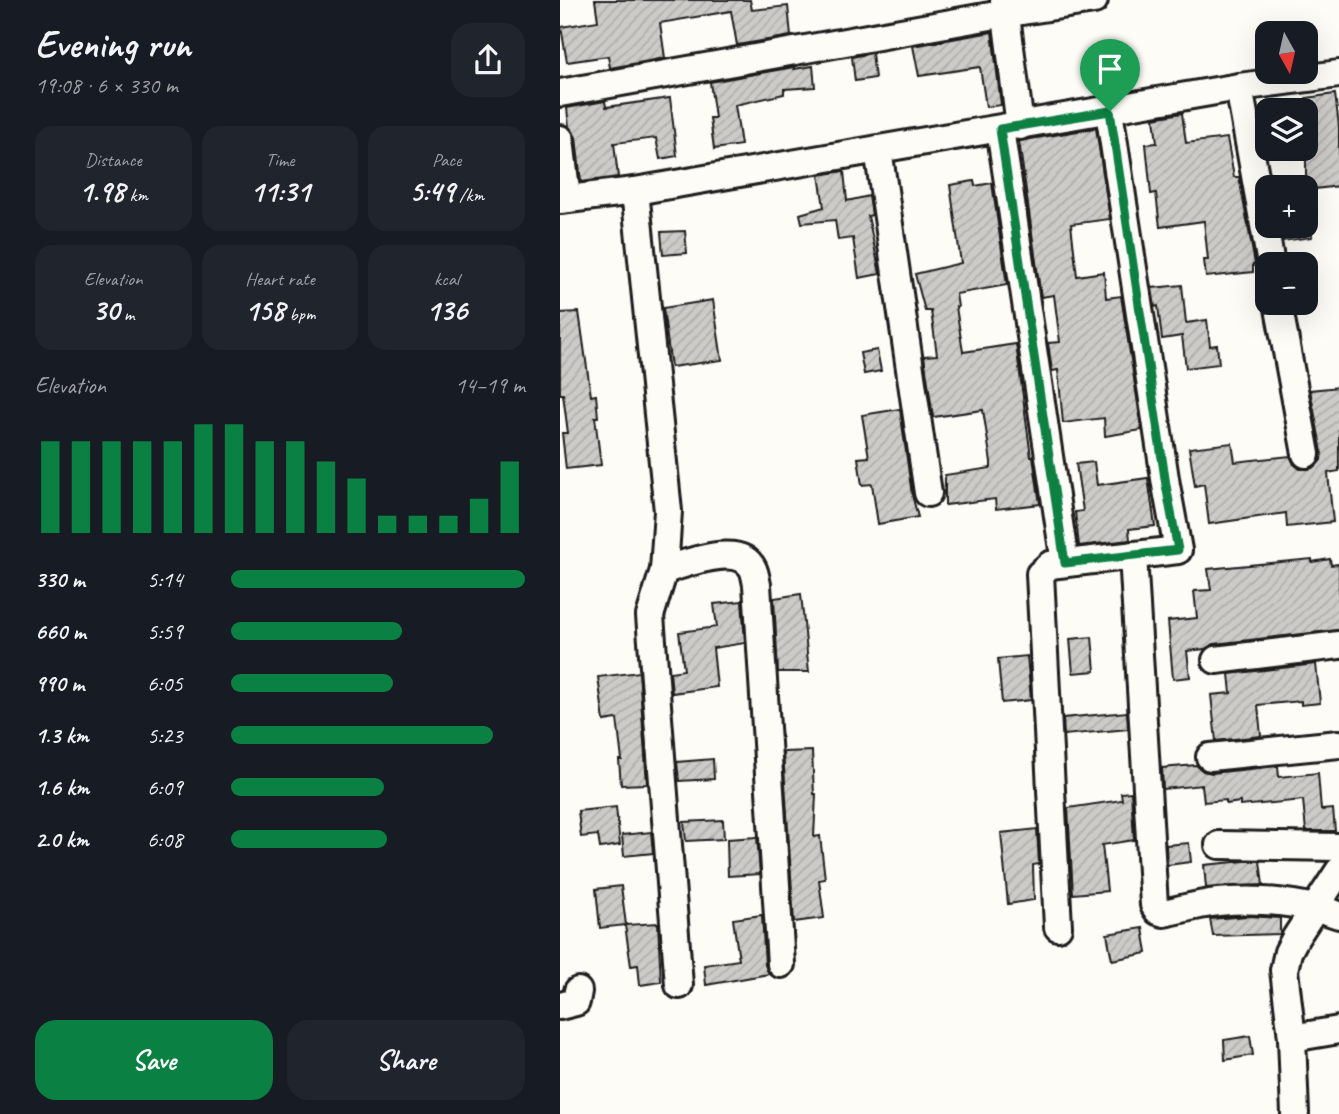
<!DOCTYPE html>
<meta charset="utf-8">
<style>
:root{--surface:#171b24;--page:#20242c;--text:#f1f3f6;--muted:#9ea1a6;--accent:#0b8043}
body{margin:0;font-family:Caveat,sans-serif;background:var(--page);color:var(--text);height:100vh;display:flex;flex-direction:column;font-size:26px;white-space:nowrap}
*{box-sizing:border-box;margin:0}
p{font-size:23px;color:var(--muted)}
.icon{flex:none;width:38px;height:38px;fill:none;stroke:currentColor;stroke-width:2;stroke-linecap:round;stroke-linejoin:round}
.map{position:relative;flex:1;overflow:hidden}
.sheet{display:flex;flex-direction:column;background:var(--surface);width:560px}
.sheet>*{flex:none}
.needle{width:46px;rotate:172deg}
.tools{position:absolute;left:695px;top:21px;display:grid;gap:14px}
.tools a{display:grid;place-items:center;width:63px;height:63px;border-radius:14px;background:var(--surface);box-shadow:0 7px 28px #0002;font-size:35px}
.pin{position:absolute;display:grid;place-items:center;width:60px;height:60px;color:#fff;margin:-72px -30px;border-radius:50% 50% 50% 0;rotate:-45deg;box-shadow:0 0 7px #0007}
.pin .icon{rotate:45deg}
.round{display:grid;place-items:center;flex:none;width:74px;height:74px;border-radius:21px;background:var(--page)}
.head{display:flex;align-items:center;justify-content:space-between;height:119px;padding:0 35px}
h1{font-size:38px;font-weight:600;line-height:52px}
.stats{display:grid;grid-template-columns:repeat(3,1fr);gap:10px;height:119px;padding:7px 35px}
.stats div{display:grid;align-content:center;border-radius:18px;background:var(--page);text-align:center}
.stats b{font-size:30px;font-weight:600}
.stats small{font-size:19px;font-weight:400}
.stats p{font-size:19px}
.chart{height:196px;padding:14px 35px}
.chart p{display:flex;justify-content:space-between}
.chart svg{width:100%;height:126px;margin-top:7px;stroke:var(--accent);stroke-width:6}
.cta{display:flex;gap:14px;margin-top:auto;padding:14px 35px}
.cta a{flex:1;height:80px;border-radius:21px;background:var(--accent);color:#fff;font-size:28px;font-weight:600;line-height:80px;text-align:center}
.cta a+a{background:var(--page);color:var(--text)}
ul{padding:0 35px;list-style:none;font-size:23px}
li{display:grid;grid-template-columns:112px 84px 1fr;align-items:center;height:52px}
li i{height:18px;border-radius:9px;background:var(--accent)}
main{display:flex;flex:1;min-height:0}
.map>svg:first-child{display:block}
.building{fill:url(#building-hatch);stroke:#1c1c1c;stroke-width:2}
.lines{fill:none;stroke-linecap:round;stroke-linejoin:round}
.minor-casing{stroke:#1c1c1c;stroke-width:32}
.minor{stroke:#fdfcf7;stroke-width:26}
.route-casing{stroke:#fff;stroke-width:14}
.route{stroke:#0b8043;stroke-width:9}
</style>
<main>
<section class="sheet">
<div class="head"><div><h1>Evening run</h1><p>19:08 · 6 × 330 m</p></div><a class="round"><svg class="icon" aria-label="share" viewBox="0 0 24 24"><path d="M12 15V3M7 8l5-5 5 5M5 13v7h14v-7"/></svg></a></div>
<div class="stats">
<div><p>Distance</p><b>1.98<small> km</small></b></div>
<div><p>Time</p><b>11:31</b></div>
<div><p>Pace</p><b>5:49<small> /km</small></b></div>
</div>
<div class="stats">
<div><p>Elevation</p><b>30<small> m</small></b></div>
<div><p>Heart rate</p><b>158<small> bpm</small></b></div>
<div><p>kcal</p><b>136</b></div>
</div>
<div class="chart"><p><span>Elevation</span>14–19 m</p>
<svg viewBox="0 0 160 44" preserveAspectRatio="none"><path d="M5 44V12M15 44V12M25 44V12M35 44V12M45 44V12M55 44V6M65 44V6M75 44V12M85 44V12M95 44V19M105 44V25M115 44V38M125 44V38M135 44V38M145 44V32M155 44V19"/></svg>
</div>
<ul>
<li><b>330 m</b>5:14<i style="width:100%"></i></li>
<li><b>660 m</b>5:59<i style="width:58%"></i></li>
<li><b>990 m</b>6:05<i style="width:55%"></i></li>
<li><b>1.3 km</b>5:23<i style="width:89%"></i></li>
<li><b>1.6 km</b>6:09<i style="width:52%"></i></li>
<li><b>2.0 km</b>6:08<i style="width:53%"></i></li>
</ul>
<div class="cta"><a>Save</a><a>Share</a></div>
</section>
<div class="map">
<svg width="779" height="1114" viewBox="0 0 779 1114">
<defs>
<pattern id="building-hatch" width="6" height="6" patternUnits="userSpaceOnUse" patternTransform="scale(1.75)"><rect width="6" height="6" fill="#cccbc8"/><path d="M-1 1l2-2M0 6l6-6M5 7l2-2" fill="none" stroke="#afaeab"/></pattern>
</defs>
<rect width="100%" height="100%" fill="#fdfcf7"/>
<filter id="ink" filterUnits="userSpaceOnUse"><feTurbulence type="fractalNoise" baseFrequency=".0143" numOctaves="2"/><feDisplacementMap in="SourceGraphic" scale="14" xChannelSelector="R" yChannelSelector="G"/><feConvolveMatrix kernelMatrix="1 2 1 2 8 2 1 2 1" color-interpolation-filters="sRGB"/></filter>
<g filter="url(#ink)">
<g class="building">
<polygon points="35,0 190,0 192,10 228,6 231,36 177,45 171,11 100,23 105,58 50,68 48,56 7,62 1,27 38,21"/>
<polygon points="432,32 441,105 426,107 420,67 359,76 353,46"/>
<polygon points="312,53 315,78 295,81 292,57"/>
<polygon points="253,66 255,87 224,89 224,94 175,105 181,145 154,149 150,118 155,118 150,82 234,67 234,69"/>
<polygon points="775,94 779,126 779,186 746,190 746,98"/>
<polygon points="110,98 117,156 100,159 96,138 54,143 58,177 21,182 16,137 9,127 7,108 45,101 46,107"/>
<polygon points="622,113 626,143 667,138 674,177 679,177 695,264 693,264 693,272 646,277 644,260 648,260 644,221 600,227 596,193 591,194 586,144 597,143 594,118"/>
<polygon points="536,128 550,219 511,224 517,276 544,272 546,298 561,296 582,430 545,436 544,418 503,423 498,370 492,371 488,343 500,342 494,295 481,297 459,141"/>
<polygon points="284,171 287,201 309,196 312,215 308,216 320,274 299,278 293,238 278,240 275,220 242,223 240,214 264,207 259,175"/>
<polygon points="414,181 415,186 432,183 447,285 396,294 398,307 396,307 403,352 456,344 471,457 473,457 480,504 436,509 435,499 385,505 385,475 431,468 431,462 423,410 373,417 364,356 377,355 371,311 365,311 355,274 401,263 390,185"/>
<polygon points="720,226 751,226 752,237 723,241"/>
<polygon points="125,231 127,253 103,255 101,232"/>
<polygon points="622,285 626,323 647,320 650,346 657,345 659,364 626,368 622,336 602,339 598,306 595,307 592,288"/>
<polygon points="153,300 162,360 111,367 103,308"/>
<polygon points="19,312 31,396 36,395 38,417 35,417 41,465 6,469 2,433 8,433 3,394 0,394 0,313"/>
<polygon points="317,350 321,371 304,374 300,353"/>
<polygon points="779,387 779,471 768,473 773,522 727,527 726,513 649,524 644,484 635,486 629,448 672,443 675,462 730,456 734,464 740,469 750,469 756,466 761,460 762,452 750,390"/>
<polygon points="340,409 352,495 358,517 318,524 312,484 302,485 298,458 309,457 302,415"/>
<polygon points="534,462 537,485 588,478 595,526 569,529 570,540 519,546 515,512 523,511 516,464"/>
<polygon points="752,559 752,562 770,559 771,565 779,564 779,630 654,644 645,649 627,651 630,677 613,679 608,621 637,618 634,591 651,590 648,569"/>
<polygon points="241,594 249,672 218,672 214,598"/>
<polygon points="182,601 185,643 153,648 157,687 112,693 110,672 124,670 119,632 157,627 154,604"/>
<polygon points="532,637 535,671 513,673 510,639"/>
<polygon points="467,656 471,700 442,703 438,659"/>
<polygon points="756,664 760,703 741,705 741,701 698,705 701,736 656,741 651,695 671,693 669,674"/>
<polygon points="79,672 87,784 61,785 59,760 62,760 57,719 44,721 38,677"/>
<polygon points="567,712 568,729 504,735 503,718"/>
<polygon points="252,751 254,794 256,794 254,837 260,836 265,879 259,880 264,918 234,922 223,752"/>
<polygon points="153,759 154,779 119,781 117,762"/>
<polygon points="636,765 643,771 652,773 718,766 719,777 758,773 761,810 773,809 775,831 746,831 743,800 680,806 680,802 666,804 666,800 644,802 642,785 603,789 602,768"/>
<polygon points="571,792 574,840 542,845 547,891 513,894 508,808 562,800 561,793"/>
<polygon points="56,807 60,845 40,848 38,835 21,837 18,811"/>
<polygon points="163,820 164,839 126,841 124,822"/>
<polygon points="477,829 479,864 473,865 474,900 448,904 441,833"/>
<polygon points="91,832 93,853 64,856 62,835"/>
<polygon points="197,837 200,874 168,876 167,839"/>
<polygon points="629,843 631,862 607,865 606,845"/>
<polygon points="685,861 700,861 703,885 646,888 644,865"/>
<polygon points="61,886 66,925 98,923 101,982 80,985 78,965 71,966 65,925 40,928 36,889"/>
<polygon points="202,915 205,965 209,974 146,985 144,965 179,960 173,919"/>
<polygon points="688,916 720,918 720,934 653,936 650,919"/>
<polygon points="583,928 587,953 552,960 547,934"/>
<polygon points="690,1036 693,1055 665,1060 664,1040"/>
</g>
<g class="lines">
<g class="minor-casing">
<g id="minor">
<polyline points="444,0 460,126"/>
<polyline points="679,87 711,264"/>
<polyline points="0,93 436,15 534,0"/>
<polyline points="440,129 505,563"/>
<polyline points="0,139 7,199"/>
<polyline points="318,149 368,493"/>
<polyline points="75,191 108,511 104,570 90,616 119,985"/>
<polyline points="0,200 75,191 679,87 779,74"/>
<polyline points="718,303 746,454"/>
<path d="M573,555l21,350 4,6 6,2c18,-4 36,-9 54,-11 39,-4 85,0 121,13"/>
<path d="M104,570c22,-6 76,-29 89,-1 2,4 3,11 4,16l24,379"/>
<polyline points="656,660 779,645"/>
<polyline points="650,757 779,744"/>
<polyline points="659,845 779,847"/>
<polyline points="498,927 480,574 490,565 618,550 606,485 549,111"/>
<polyline points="0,1006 16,1002 18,991"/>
<polyline points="732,1038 779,1030"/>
<polyline points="735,1114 732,1038 724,970 728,952 736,937 779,871"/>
</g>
</g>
<use href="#minor" class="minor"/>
</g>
</g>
<g class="lines" filter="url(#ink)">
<g class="route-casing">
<polygon id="route" points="550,111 606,485 618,550 505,563 440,129"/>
</g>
<use href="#route" class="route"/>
</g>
</svg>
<div class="tools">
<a><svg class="needle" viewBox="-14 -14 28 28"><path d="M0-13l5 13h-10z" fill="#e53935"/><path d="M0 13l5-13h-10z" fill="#9ea1a6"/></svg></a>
<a><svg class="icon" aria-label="layers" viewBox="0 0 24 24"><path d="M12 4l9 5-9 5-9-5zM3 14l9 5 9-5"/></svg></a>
<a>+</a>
<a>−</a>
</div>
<div class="pin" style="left:550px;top:111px;background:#1e9e55"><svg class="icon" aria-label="arrive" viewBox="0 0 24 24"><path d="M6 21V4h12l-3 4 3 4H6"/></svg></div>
</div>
</main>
